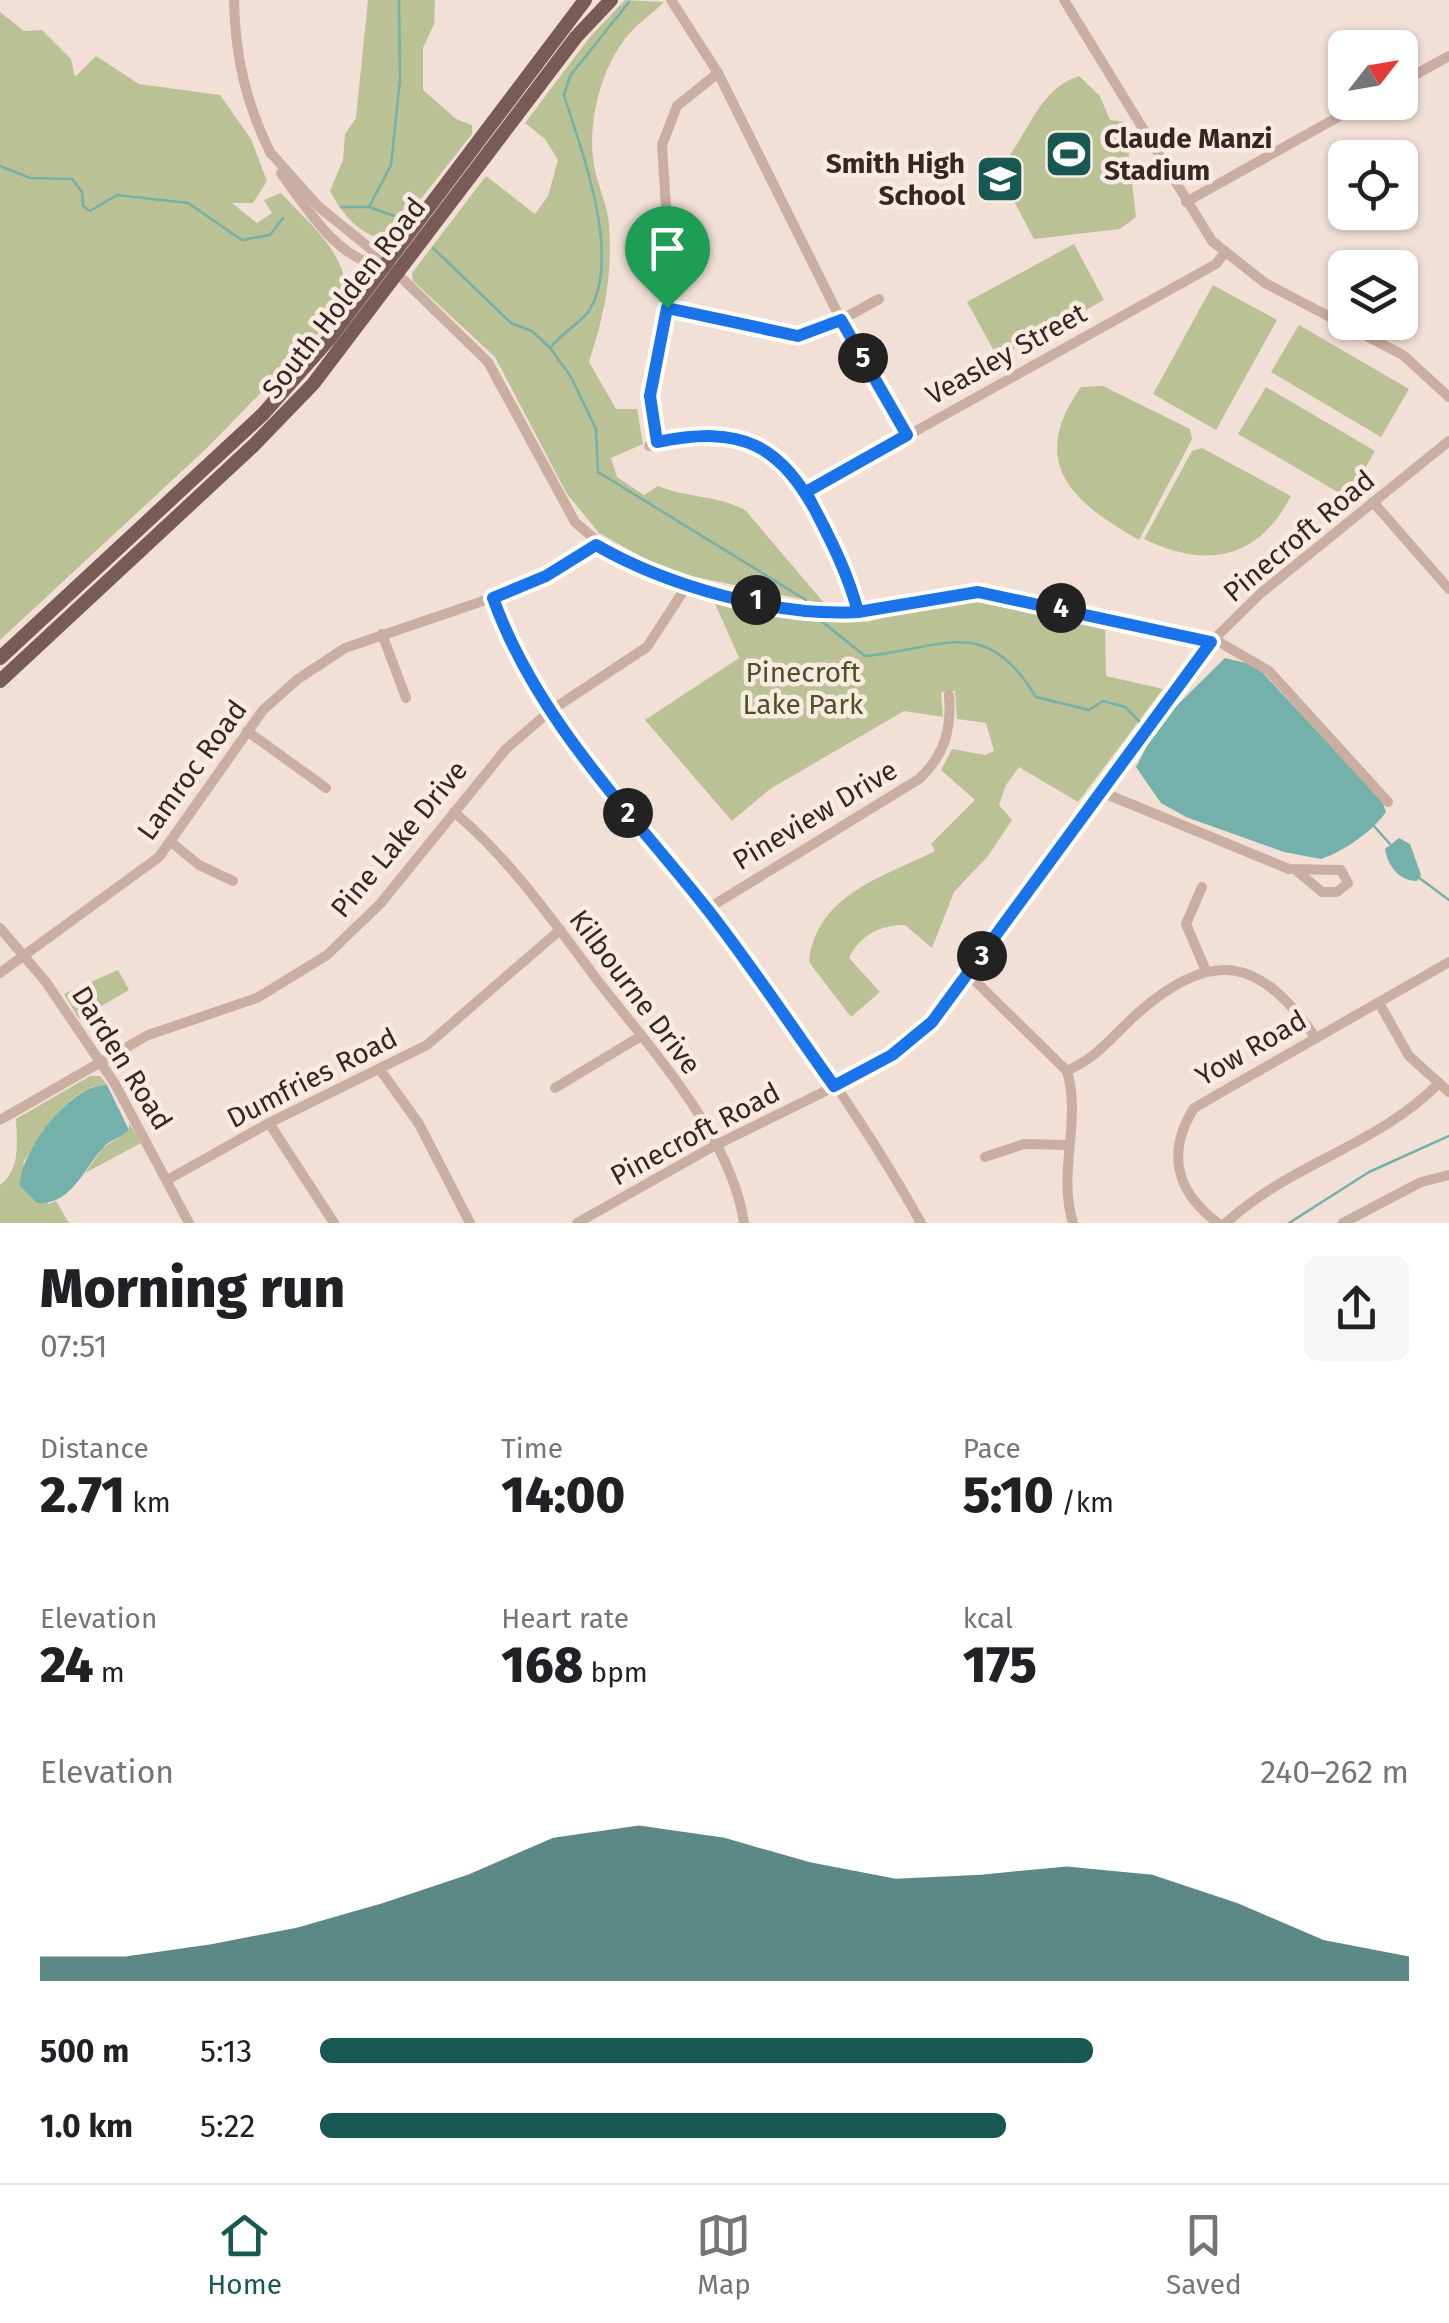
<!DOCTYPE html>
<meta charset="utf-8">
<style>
:root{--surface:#fff;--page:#f6f6f6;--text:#202124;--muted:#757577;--line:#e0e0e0;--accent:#185852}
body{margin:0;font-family:"Fira Sans",sans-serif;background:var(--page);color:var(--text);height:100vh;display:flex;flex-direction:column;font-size:38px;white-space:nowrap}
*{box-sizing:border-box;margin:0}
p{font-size:32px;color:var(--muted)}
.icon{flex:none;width:55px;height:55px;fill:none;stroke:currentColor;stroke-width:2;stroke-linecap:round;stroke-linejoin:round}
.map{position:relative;height:1223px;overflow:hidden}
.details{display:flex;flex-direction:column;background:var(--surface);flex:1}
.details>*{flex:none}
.needle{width:65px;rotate:59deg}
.tools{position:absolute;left:1328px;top:30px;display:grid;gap:20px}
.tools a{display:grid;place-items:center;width:90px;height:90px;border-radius:15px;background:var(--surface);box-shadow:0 2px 8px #0004;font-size:50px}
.pin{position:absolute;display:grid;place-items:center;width:85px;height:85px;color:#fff;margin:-102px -42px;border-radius:50% 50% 50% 0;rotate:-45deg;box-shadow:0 0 10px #0007}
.pin .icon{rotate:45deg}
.km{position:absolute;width:50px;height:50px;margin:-25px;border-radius:50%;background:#222;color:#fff;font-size:28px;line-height:50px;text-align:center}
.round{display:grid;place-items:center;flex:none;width:105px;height:105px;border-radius:15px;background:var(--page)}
.head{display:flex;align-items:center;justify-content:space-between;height:170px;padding:0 40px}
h1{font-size:55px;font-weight:800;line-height:75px}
.metrics{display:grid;grid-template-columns:repeat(3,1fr);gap:15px;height:170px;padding:10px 40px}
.metrics div{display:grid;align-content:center}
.metrics b{font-size:50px;font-weight:800}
.metrics small{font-size:28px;font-weight:400}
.metrics p{font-size:28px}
.chart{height:280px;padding:20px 40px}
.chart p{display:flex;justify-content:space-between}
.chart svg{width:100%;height:180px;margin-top:10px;fill:var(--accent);opacity:.7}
ul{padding:0 40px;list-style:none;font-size:32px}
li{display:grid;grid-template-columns:160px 120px 1fr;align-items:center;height:75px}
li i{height:25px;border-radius:12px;background:var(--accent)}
.tab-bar{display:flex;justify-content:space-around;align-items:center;height:140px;border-top:2px solid var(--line);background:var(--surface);font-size:28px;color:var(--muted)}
.tab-bar a{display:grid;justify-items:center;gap:5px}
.tab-bar .on{color:var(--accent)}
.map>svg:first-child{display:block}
.green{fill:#b9c195}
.water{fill:#73b1aa}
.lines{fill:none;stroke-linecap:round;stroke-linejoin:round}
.stream{stroke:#73b1aa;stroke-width:2.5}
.minor{stroke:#caaea2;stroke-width:10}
.major{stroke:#775b54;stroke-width:14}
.route-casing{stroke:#fff;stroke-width:20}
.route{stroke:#1a73e8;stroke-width:12}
.labels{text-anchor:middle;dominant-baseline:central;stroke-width:9;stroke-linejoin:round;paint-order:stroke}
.poi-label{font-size:28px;font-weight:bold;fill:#342725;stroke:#faebe2;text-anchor:start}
.street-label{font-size:28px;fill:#342725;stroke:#faebe2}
.park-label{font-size:28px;fill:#4a5427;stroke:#faebe2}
</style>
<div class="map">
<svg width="1449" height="1223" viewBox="0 0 1449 1223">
<rect width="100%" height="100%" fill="#f2e0d6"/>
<g class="green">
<path d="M368,0h67l-1,24 -11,24v42l33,29 16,6v9l-85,108c-29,-10 -43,-25 -57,-51l13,-31 2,-26 11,-16z"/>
<path d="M625,0l39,2c-12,12 -29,23 -39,37 -25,32 -38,86 -31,126 3,20 14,40 15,60 4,50 -5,90 -20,137l27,47h21l6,35 -32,14 6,19 27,18 14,-9c29,12 60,9 87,24l80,94 -158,-33 -68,-38 -32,-39 -72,-137 -82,-76 -1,-8 74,-97 49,38 13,-18 10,-36 -13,-21 -20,-16 65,-86z"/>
<path d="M0,12l24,19 18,-1 29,29 4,18 21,-21 43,28 81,11 31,44 16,42 -14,22h-21l25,20 15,-10 -8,-13 17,-7c30,33 77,68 61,116l-134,138 -208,193z"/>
<path d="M1079,76l21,20 10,24 15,2 11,95 -16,12 -86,10 -37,-70c31,-28 38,-79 82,-93z"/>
<polygon points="1074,244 1104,300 998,358 967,302"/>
<polygon points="1213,285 1277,320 1216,430 1153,394"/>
<polygon points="1299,325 1409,389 1381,437 1271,372"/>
<path d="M1103,386l87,43 2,10 -53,101c-67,-38 -112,-77 -58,-153z"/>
<polygon points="1266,387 1375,451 1348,498 1238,434"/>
<path d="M1202,448l89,48c-33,64 -85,73 -147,43l48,-88z"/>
<path d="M713,599l69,14 85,9 79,-20 37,-1 122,25 1,50 57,13 -85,113 -59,-35 -13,18 -7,20 13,15 -24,36 -34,36 -22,56 -27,-23c-25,0 -45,10 -56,33l31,34 -29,25 -42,-55c7,-67 72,-84 126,-111l-4,-7 44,-44 -34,-30 11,-21 33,6 9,-4 -8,-28 -29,-4 -2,-28 -14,1 2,25 -39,-6 -134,78 -38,32 -87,-101 94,-62z"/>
<polygon points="118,970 129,990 79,1019 64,994"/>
<path d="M90,1076h10l7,9c-37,-1 -67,51 -84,78l25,41 8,-3 13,22h-69v-38c21,-15 17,-44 16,-66z"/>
<polygon points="129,1123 141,1143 85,1173 103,1148 129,1130"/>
</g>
<g class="water">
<path d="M1225,658l25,6 13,9 119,128 4,11c-14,20 -42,39 -65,47l-37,-7 -98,-35 -25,-14 -25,-36 13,-25 -12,-13 10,-14 9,11z"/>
<path d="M1399,838l11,6 11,31 -4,6c-18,0 -29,-15 -32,-32z"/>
<path d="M107,1085l22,45c-7,7 -20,10 -26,18 -19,20 -32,58 -66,55l-17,-17c-1,-33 51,-103 87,-101z"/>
</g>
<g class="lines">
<g class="stream">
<polyline points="0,166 30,178 72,179 82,192 83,206 90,211 117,195 188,203 242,240 270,235 283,218"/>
<polyline points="341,207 369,207 400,218"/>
<polyline points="369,207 391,165 400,80 399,0"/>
<polyline points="433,248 511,323 532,331 551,349 571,377 596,429 598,472 806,600"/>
<path d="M551,347c11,-15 30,-23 39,-38 32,-55 -9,-158 -26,-214l6,-19 59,-74"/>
<path d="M820,620l45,36c78,-7 120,-43 171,41l53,13 14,-9 22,6 15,15"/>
<polyline points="1373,825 1390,844"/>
<polyline points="1418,877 1449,900"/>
<polyline points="1289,1223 1369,1172 1449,1136"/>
</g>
<g class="minor">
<path d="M234,0c1,57 12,103 37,154"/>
<polyline points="671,0 718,73 841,320 907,435"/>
<polyline points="1064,0 1212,241 1265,283 1403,355 1449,397"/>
<polyline points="1400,83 1449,56"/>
<polyline points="270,152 319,207 377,254 488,362 575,522 612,554 686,587 831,613 889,610 978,592 1211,642"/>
<path d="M281,173c24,33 59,91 104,93"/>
<polyline points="1186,202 1365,102"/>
<polyline points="667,308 797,336 841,320 879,299"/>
<polyline points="657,443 650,397 670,269 662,145 677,106 718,73"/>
<path d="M649,446c125,-46 180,63 210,166"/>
<polyline points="806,492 1216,264 1225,252"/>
<polyline points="1373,502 1449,589"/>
<path d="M493,598c44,122 137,210 214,311 76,100 153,204 214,314"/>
<polyline points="382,634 406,698"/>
<polyline points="1214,639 1269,671 1388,802"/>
<polyline points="247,731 326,788"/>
<polyline points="1099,791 1289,869 1341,870 1348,883 1337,892 1322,892 1297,871"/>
<path d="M454,812c57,48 99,109 144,169 52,67 134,156 146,242"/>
<polyline points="171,842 199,865 233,881"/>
<polyline points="1202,887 1186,924 1206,971"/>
<path d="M707,909l212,-130c25,-23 33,-49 30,-84"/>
<polyline points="0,928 46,982 115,1084 189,1223"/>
<polyline points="0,973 159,857 263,710 298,679 345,648 515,590 597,545"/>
<path d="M969,975l98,96c15,49 -10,101 6,152"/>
<polyline points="1379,1003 1409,1056 1449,1092"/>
<polyline points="381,1071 419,1124 470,1223"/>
<path d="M1067,1071c35,-17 44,-34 71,-58 74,-66 123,-55 177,24"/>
<polyline points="555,1088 641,1036"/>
<polyline points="0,1120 148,1035 257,998 327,955 380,904 506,749 550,711 647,647 686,587"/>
<polyline points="269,1123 334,1223"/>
<polyline points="985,1157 1024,1144 1068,1145"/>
<polyline points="169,1179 269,1123 427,1045 560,930"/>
<polyline points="577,1223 714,1146 860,1074 915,1038 969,975 1059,844 1211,642 1261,593 1449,441"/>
<path d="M1218,1223c-42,-31 -52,-70 -24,-115l255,-146"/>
<path d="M1226,1223c63,-59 153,-78 213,-140"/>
<polyline points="1343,1223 1421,1182 1449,1175"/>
</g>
<g class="major">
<polyline points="0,658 263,414 330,338 585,0"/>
<polyline points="0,681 254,445 313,384 576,37 611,0"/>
</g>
</g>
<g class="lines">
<g class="route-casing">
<path id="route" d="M667,308l-17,88 7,46c85,-17 123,1 163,77 16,31 29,59 38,93 -81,5 -191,-26 -262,-67l-50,31 -53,22c43,120 133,209 211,307 46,58 87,121 130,181l58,-31 40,-33 279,-380 -233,-50 -120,20c-11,-43 -32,-80 -52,-120l101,-57 -66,-115 -43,16 -131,-28"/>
</g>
<use href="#route" class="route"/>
</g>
<defs>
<g id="stadium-square" transform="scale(2.5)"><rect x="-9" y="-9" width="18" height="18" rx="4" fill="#185852" stroke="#faebe2"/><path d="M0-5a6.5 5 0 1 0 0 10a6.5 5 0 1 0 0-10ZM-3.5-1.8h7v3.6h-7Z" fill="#fff"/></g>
<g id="school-square" transform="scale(2.5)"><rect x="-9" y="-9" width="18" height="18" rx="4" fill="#185852" stroke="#faebe2"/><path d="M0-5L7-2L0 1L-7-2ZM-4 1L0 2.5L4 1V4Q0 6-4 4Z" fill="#fff"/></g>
</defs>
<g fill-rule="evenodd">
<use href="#stadium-square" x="1069" y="154"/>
<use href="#school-square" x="1000" y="179"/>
</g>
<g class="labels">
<g class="poi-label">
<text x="1104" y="138">Claude Manzi<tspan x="1104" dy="32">Stadium</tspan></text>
<text x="965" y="163" text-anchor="end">Smith High<tspan x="965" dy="32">School</tspan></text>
</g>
<g class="street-label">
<text transform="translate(344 298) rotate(-52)">South Holden Road</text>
<text transform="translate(1006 354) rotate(-29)">Veasley Street</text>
<text transform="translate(1299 536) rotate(-40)">Pinecroft Road</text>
<text transform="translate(192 770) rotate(-54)">Lamroc Road</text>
<text transform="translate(815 815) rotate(-31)">Pineview Drive</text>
<text transform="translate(399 839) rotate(-50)">Pine Lake Drive</text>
<text transform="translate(635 992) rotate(53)">Kilbourne Drive</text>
<text transform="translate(1251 1048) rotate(-30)">Yow Road</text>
<text transform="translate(122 1058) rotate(58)">Darden Road</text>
<text transform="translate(312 1078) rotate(-27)">Dumfries Road</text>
<text transform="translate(695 1134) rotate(-28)">Pinecroft Road</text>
</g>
<g class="park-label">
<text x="803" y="672">Pinecroft<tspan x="803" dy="32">Lake Park</tspan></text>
</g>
</g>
</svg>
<div class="tools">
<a><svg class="needle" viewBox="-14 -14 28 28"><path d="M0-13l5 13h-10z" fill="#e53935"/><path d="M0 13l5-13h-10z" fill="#757577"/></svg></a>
<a><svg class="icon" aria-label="locate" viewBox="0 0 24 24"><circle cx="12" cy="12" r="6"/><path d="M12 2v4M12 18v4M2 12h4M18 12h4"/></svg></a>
<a><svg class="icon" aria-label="layers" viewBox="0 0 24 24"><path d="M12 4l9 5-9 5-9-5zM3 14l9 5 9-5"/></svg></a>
</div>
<div class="pin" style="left:667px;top:308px;background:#1e9e55"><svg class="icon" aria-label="arrive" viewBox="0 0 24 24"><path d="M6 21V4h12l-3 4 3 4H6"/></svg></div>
<b class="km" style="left:756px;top:600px">1</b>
<b class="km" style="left:628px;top:813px">2</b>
<b class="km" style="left:982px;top:956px">3</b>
<b class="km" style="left:1061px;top:608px">4</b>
<b class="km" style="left:863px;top:358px">5</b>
</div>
<section class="details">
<div class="head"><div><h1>Morning run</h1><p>07:51</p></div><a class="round"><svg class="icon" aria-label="share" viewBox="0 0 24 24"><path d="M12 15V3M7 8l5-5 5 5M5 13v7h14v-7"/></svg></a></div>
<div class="metrics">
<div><p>Distance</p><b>2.71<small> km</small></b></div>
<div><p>Time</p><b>14:00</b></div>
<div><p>Pace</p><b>5:10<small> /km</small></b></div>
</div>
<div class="metrics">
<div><p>Elevation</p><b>24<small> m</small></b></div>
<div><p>Heart rate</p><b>168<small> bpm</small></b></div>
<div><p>kcal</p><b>175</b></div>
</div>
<div class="chart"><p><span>Elevation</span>240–262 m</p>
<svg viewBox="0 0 160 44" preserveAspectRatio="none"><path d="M0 44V38L10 38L20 35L30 31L40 25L50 18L60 9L70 6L80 9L90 15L100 19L110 18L120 16L130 18L140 25L150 34L160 38V44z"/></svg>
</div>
<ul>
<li><b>500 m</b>5:13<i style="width:71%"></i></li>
<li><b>1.0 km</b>5:22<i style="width:63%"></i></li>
</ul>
</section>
<nav class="tab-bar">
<a class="on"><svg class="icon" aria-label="home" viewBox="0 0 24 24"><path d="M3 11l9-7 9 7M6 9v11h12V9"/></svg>Home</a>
<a><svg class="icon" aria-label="map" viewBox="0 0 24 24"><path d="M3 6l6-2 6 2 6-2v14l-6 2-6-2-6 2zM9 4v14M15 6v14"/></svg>Map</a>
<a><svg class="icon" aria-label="saved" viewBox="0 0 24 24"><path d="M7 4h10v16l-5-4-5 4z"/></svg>Saved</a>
</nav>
